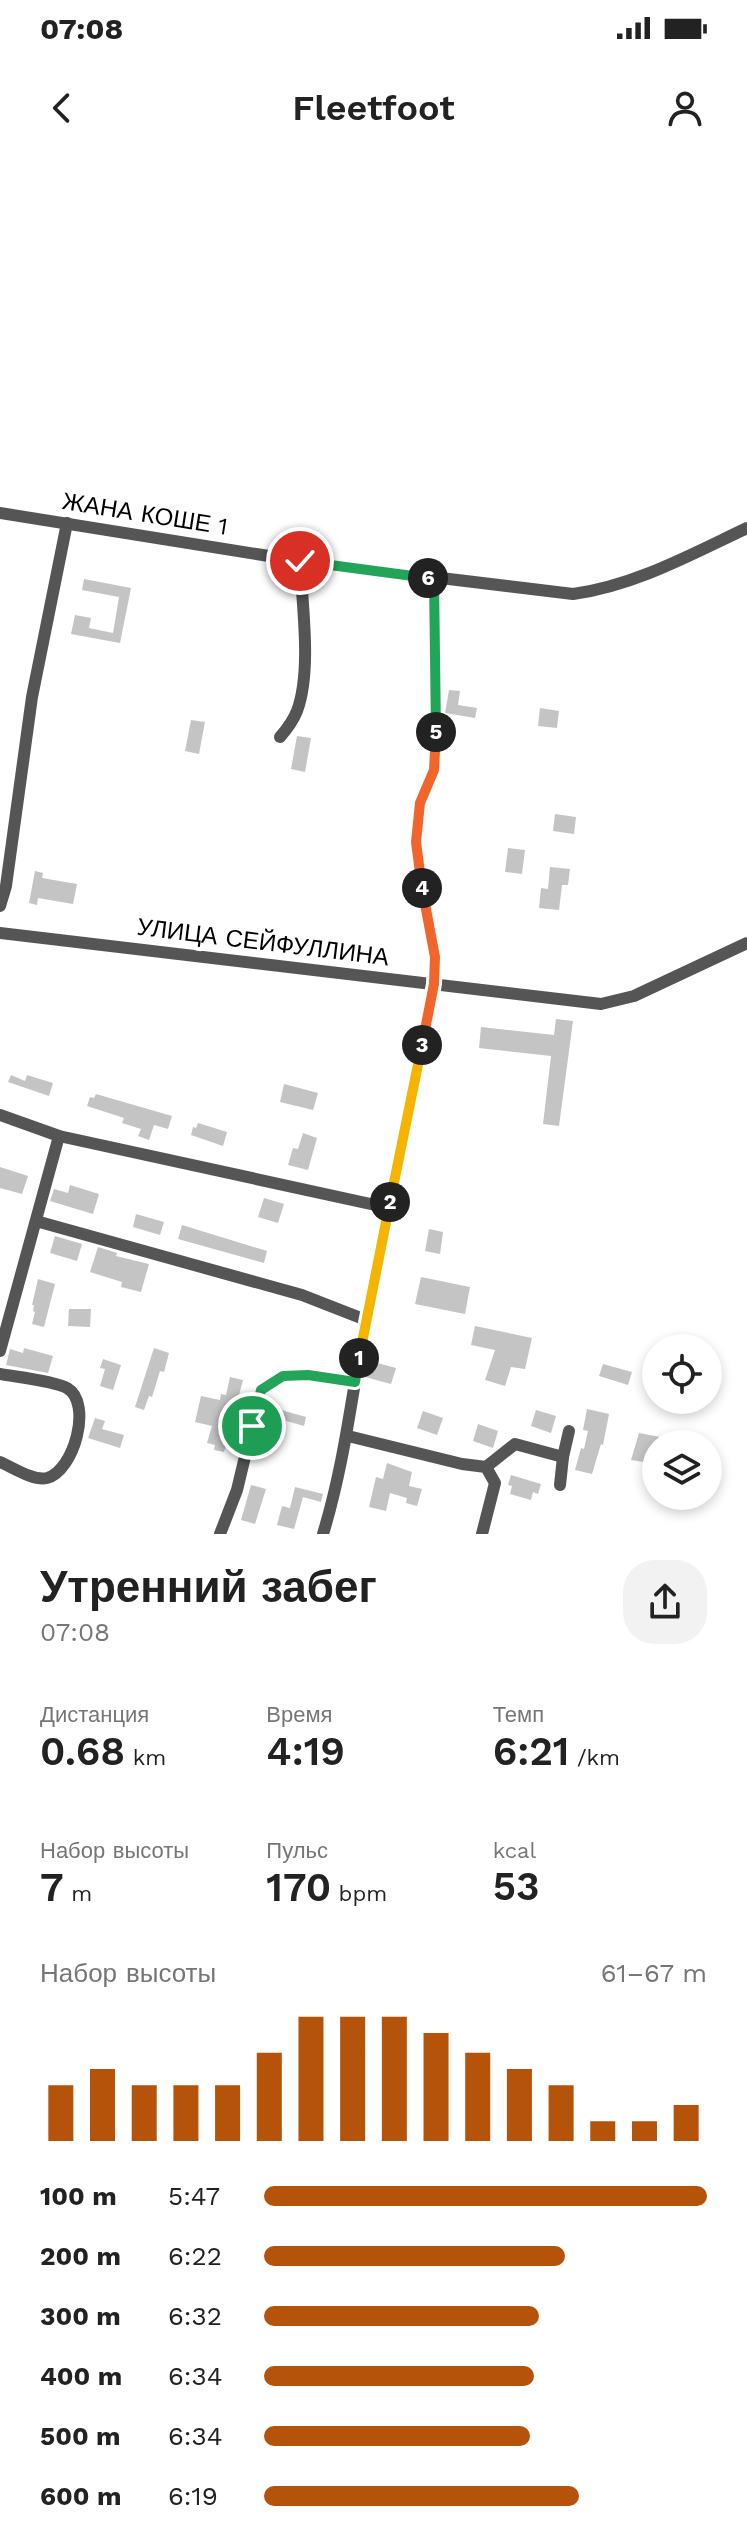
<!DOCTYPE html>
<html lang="ru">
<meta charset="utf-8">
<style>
:root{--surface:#fff;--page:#f2f2f2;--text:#222;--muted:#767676;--accent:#b45309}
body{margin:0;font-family:"Work Sans",sans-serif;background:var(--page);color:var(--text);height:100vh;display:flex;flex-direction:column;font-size:30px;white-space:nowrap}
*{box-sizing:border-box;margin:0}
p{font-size:26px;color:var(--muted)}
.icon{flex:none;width:44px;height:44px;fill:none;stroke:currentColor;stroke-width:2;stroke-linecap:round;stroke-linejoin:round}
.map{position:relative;height:1374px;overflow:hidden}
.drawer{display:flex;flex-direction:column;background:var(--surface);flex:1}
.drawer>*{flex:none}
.controls{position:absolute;left:642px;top:1174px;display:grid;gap:16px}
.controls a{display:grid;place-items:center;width:80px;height:80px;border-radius:50%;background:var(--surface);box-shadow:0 4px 12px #0003;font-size:40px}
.pin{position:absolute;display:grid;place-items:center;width:68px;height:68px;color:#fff;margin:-34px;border:4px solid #fff;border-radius:50%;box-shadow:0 2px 8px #0007}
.km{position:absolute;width:40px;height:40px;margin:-20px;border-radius:50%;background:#222;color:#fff;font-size:22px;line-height:40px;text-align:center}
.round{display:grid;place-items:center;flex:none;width:84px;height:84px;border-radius:32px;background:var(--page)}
.overview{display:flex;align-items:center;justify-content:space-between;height:136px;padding:0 40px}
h1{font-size:44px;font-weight:600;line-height:60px}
.stats{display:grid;grid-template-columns:repeat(3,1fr);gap:12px;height:136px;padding:8px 40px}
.stats div{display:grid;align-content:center}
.stats b{font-size:40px;font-weight:600}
.stats small{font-size:22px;font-weight:400}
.stats p{font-size:22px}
.chart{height:224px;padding:16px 40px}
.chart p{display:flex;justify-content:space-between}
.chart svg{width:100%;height:144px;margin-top:8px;stroke:var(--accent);stroke-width:6}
ul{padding:0 40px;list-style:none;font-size:26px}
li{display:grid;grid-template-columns:128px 96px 1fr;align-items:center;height:60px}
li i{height:20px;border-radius:10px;background:var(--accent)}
.status{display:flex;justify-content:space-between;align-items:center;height:56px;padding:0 40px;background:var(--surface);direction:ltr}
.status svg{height:22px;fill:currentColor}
header{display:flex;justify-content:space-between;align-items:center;height:104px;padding:0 40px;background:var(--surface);font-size:36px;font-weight:600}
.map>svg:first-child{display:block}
.building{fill:#c4c4c4}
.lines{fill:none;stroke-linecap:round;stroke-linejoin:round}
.minor{stroke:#555;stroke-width:12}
.split-1-casing{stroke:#fff;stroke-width:16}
.split-2-casing{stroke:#fff;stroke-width:16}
.split-3-casing{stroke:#fff;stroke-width:16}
.split-4-casing{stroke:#fff;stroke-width:16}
.split-5-casing{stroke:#fff;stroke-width:16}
.split-6-casing{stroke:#fff;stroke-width:16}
.split-7-casing{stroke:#fff;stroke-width:16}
.split-1{stroke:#22a559;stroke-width:10}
.split-2{stroke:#f5b400;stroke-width:10}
.split-3{stroke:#f5b400;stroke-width:10}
.split-4{stroke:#f0652b;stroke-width:10}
.split-5{stroke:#f0652b;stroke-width:10}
.split-6{stroke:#22a559;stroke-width:10}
.split-7{stroke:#22a559;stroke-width:10}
.labels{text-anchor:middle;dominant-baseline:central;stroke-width:8;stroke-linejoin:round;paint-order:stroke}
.street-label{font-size:24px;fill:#000;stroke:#fff}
</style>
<div class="status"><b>07:08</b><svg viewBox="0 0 49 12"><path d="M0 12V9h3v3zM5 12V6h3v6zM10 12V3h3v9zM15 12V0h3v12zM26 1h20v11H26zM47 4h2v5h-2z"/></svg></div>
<header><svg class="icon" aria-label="back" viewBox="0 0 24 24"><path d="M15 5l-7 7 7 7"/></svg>Fleetfoot<svg class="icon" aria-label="person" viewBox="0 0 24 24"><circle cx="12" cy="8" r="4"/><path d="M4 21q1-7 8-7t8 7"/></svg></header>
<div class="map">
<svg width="747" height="1374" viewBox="0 0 747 1374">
<rect width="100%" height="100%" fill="#fff"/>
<g class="building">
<polygon points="84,419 131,428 120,483 71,474 75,455 91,458 89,468 113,473 119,437 82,430"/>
<polygon points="449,530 460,531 458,545 477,548 475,558 445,553"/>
<polygon points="540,548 559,551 557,568 538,566"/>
<polygon points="191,560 205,562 199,594 185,591"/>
<polygon points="297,576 311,578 305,612 291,609"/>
<polygon points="555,654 576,657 574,674 553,671"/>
<polygon points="508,688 525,690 522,714 505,712"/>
<polygon points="550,707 570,709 568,725 562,725 559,750 539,748 541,728 548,729"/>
<polygon points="35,711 43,713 42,718 77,724 73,744 38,738 37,745 29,743"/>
<polygon points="556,859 573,861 559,966 543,964 551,896 479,888 481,867 554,875"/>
<polygon points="11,915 25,921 27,915 53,923 49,936 8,922"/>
<polygon points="284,924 318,933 313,950 280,942"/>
<polygon points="96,934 172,956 168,969 154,965 149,980 138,976 141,969 122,963 124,958 87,946 90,937 94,938"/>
<polygon points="198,963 227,972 223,986 191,975 193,967 196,968"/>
<polygon points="303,973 317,978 308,1010 288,1005 293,988 298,989"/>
<polygon points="0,1007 28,1016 22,1034 0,1028"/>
<polygon points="70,1025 99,1034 93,1054 50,1041 54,1029 68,1033"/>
<polygon points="264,1038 284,1044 278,1063 258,1057"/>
<polygon points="136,1054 164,1062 160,1075 133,1067"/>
<polygon points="182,1065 267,1091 264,1103 178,1079"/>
<polygon points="429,1069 443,1072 440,1094 425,1091"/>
<polygon points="55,1076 82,1084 77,1101 50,1093"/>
<polygon points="98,1087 117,1093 116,1096 149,1104 141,1132 121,1127 122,1122 90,1112"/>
<polygon points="421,1117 470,1127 465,1154 415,1144"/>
<polygon points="38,1119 55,1124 44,1167 32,1164 35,1152 33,1151 34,1145 32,1145"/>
<polygon points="69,1149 91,1149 90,1167 68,1166"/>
<polygon points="475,1166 532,1178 525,1209 511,1207 505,1226 485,1220 495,1190 471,1185"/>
<polygon points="24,1188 53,1196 48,1213 6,1205 10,1189 23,1193"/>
<polygon points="154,1188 169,1193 164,1212 160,1211 152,1237 149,1236 144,1250 135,1247"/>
<polygon points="103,1199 121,1205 113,1230 100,1226 105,1209 100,1208"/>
<polygon points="370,1201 396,1208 391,1224 365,1217"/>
<polygon points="603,1204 632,1212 628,1225 599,1216"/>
<polygon points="230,1217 243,1220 224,1292 214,1290 215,1285 207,1283 212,1266 195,1262 201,1236 220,1240 221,1234 226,1235"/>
<polygon points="267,1246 306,1257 304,1266 265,1255"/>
<polygon points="587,1249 609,1254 603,1285 601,1284 592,1314 575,1310 581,1288 584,1289 588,1271 583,1270"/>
<polygon points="536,1250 556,1256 551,1273 531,1266"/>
<polygon points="423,1251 443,1258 437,1275 417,1268"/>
<polygon points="95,1258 105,1261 102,1269 124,1275 120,1288 88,1278"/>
<polygon points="478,1264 498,1271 493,1288 473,1281"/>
<polygon points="639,1273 676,1280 676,1284 656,1284 656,1304 631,1300"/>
<polygon points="387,1303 412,1312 409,1326 422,1329 417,1346 406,1343 407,1338 390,1333 386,1351 369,1347 376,1317 383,1319"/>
<polygon points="511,1315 541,1324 538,1334 533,1332 531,1340 510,1334 512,1326 508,1325"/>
<polygon points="251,1325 266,1329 255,1364 241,1360"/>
<polygon points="295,1327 323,1334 321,1342 303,1337 294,1369 277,1365 282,1346 290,1348"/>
</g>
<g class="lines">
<g class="minor">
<path d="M0,353l300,48 273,33c61,-8 119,-40 174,-66"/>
<path d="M280,577c7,-8 13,-16 17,-26 15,-40 5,-107 3,-150"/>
<polyline points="0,746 6,726 32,537 67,363"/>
<polyline points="0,773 601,844 634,836 747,783"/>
<polyline points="0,955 59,976 389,1048"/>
<polyline points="36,1061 302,1135 366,1160"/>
<polyline points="0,1191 59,976"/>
<path d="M0,1214c17,3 54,7 67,14 26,15 7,83 -20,90 -14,3 -35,-11 -47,-16"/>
<polyline points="348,1276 462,1304 486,1307 495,1323 482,1374"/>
<polyline points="486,1307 515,1284 563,1297"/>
<polyline points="560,1325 563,1297 569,1271"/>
<polyline points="220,1374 237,1330 261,1230 283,1216 308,1215 355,1222"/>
<path d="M323,1374c22,-72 29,-142 43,-215 22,-112 46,-224 68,-335l1,-27 -9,-39 -10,-76 4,-39 14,-33 3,-23 -3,-168"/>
</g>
</g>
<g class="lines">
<g class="split-1-casing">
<polyline id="split-1" points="252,1266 261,1230 283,1216 308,1215 355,1222 359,1198"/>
</g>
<g class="split-2-casing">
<polyline id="split-2" points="359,1198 390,1042"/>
</g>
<g class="split-3-casing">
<polyline id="split-3" points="390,1042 422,885"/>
</g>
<g class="split-4-casing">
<polyline id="split-4" points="422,885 434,824 435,797 422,728"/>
</g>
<g class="split-5-casing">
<polyline id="split-5" points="422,728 416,682 420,643 434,610 436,572"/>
</g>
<g class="split-6-casing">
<polyline id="split-6" points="428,418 434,419 436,572"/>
</g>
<g class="split-7-casing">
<polyline id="split-7" points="300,401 428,418"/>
</g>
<use href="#split-1" class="split-1"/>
<use href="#split-2" class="split-2"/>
<use href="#split-3" class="split-3"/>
<use href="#split-4" class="split-4"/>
<use href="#split-5" class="split-5"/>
<use href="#split-6" class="split-6"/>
<use href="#split-7" class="split-7"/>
</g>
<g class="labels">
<g class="street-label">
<text transform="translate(145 354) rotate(9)">ЖАНА КОШЕ 1</text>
<text transform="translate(263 782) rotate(7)">УЛИЦА СЕЙФУЛЛИНА</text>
</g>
</g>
</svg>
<div class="controls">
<a><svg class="icon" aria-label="locate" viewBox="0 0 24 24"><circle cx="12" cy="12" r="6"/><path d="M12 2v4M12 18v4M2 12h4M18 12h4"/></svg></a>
<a><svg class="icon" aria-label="layers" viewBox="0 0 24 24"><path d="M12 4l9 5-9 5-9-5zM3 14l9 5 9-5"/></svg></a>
</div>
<div class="pin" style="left:252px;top:1266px;background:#1e9e55"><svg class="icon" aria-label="arrive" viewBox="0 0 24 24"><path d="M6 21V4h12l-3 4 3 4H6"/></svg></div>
<div class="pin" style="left:300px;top:401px;background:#d93025"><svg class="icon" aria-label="check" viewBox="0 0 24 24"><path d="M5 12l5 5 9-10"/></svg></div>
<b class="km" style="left:359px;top:1198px">1</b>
<b class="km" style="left:390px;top:1042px">2</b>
<b class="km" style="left:422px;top:885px">3</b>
<b class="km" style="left:422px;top:728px">4</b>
<b class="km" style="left:436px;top:572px">5</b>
<b class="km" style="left:428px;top:418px">6</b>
</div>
<section class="drawer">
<div class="overview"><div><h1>Утренний забег</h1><p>07:08</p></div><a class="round"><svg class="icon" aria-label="share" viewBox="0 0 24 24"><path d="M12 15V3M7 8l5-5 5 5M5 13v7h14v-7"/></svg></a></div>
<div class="stats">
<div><p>Дистанция</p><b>0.68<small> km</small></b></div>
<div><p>Время</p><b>4:19</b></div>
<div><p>Темп</p><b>6:21<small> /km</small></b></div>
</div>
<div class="stats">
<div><p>Набор высоты</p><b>7<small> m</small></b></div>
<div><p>Пульс</p><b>170<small> bpm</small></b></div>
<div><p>kcal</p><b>53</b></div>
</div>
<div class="chart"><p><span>Набор высоты</span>61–67 m</p>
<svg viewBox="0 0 160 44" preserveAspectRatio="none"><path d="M5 44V27M15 44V22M25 44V27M35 44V27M45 44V27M55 44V17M65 44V6M75 44V6M85 44V6M95 44V11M105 44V17M115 44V22M125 44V27M135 44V38M145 44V38M155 44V33"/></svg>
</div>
<ul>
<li><b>100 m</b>5:47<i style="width:100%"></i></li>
<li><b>200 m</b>6:22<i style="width:68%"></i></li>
<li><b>300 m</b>6:32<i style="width:62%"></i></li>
<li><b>400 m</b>6:34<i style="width:61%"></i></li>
<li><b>500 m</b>6:34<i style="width:60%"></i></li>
<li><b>600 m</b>6:19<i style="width:71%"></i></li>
</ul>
</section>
